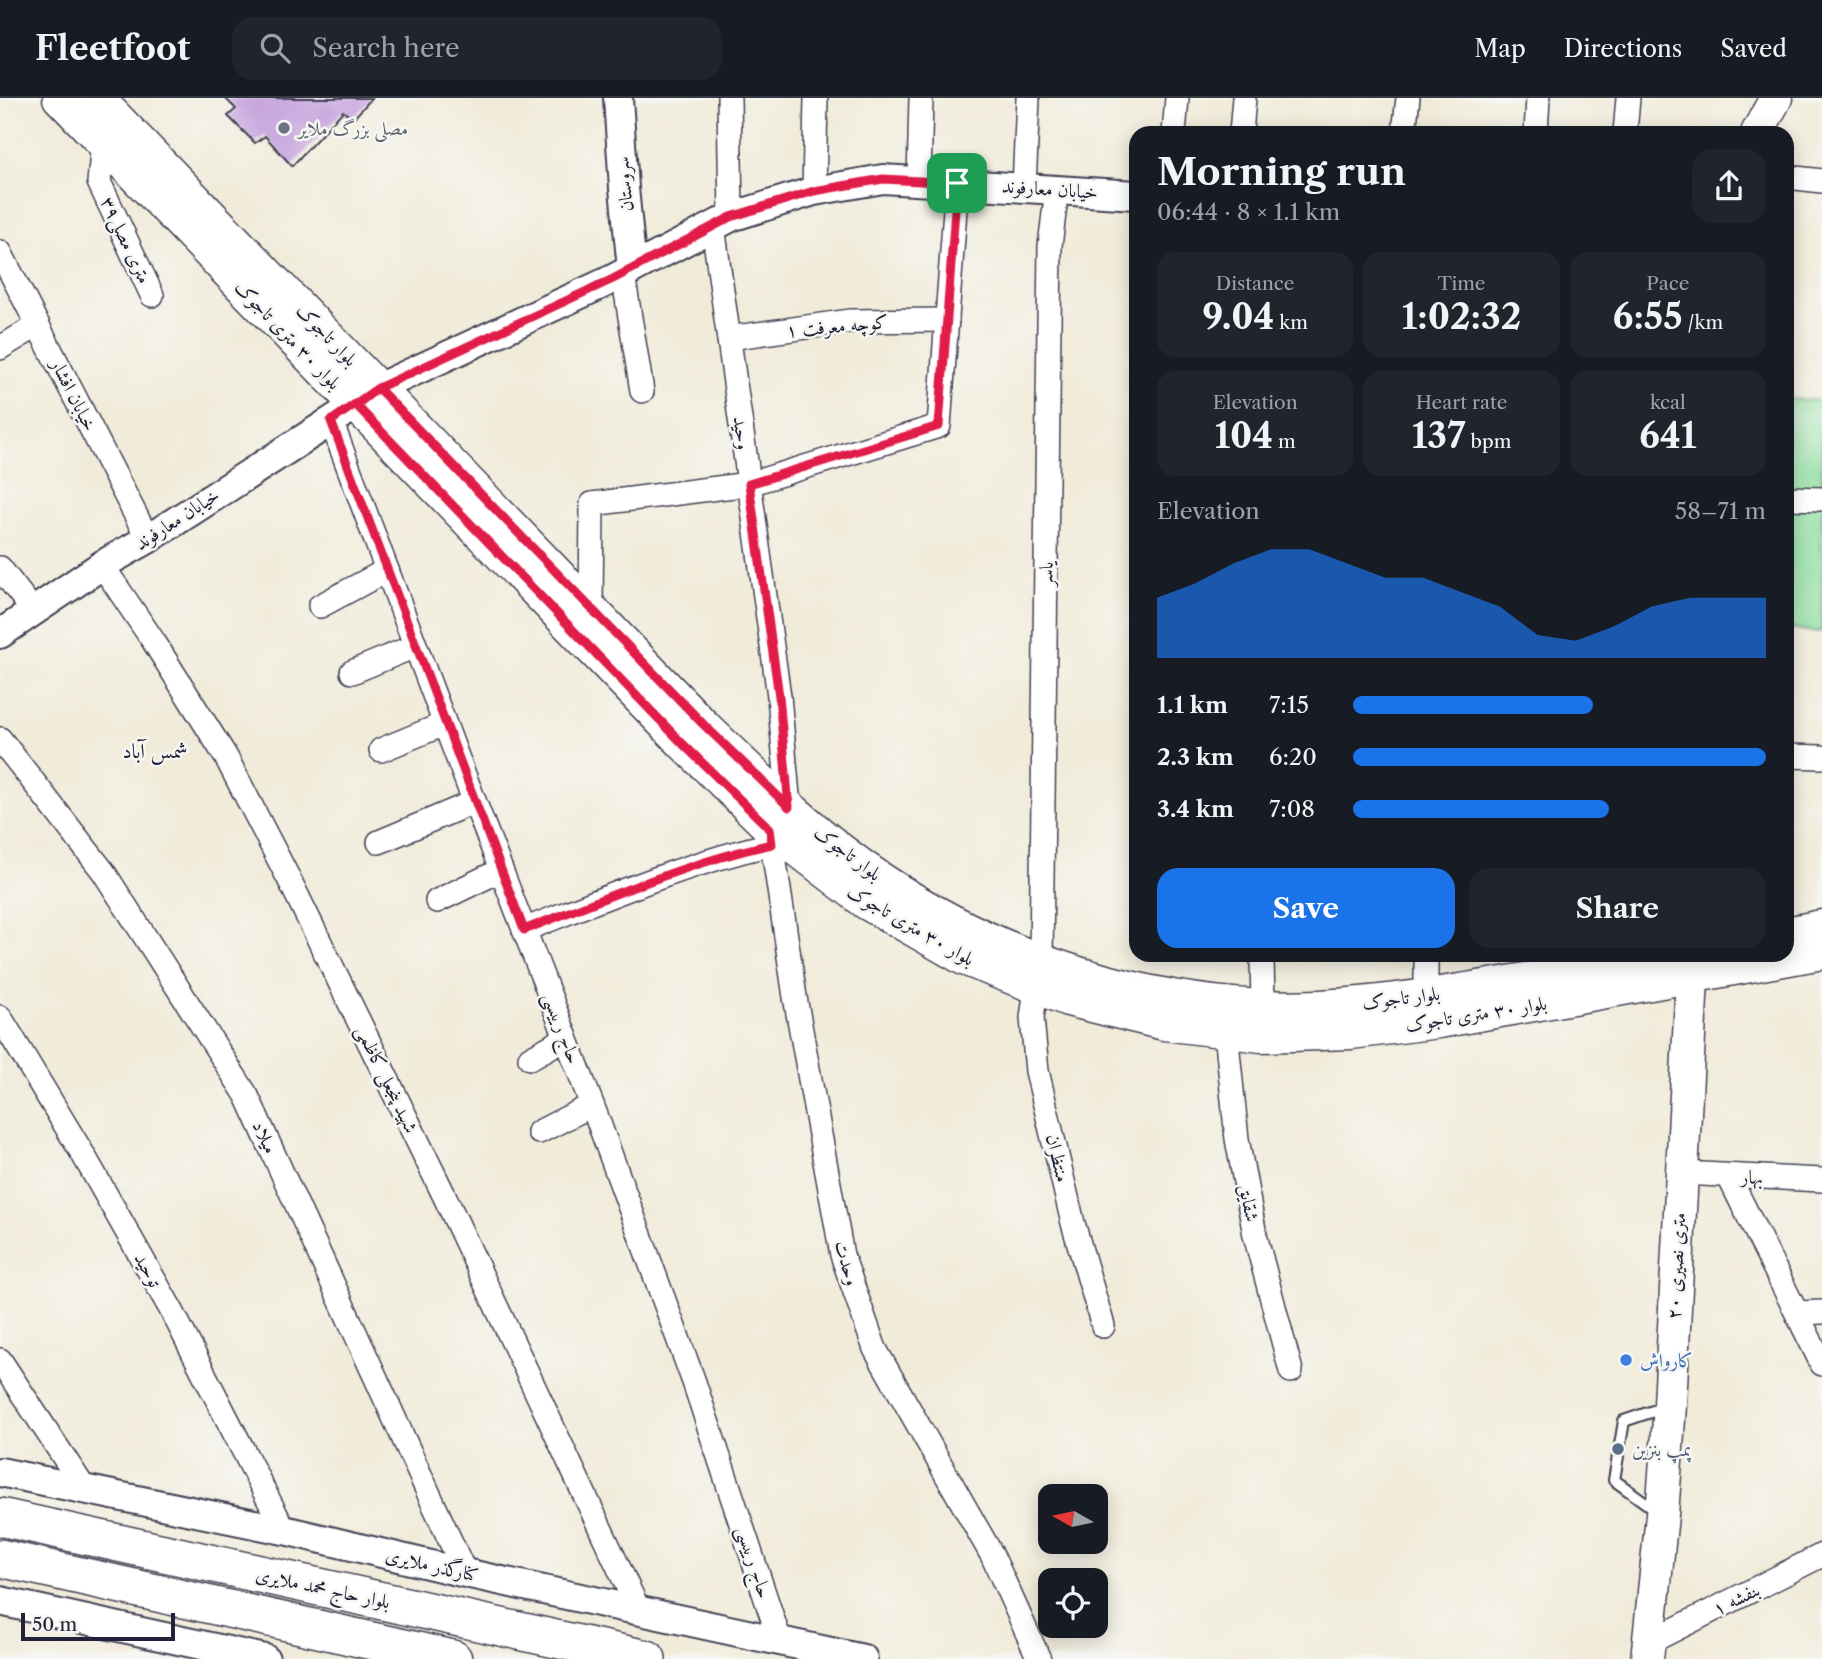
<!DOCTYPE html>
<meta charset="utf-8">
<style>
:root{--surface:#171b24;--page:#20242c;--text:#f1f3f6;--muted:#9ea1a6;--line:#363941;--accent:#1a73e8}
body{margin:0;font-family:"Libre Caslon Text",Amiri,serif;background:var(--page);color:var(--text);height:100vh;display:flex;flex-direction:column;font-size:26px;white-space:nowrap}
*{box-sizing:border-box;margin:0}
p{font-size:23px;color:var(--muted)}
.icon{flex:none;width:38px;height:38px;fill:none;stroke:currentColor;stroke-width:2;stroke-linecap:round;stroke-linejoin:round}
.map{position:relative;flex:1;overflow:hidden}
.sheet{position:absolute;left:1129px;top:28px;width:665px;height:836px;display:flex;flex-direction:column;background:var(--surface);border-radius:21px;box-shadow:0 4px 18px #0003}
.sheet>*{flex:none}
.needle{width:46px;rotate:279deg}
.buttons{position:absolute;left:1038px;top:1386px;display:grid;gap:14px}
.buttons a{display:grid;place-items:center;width:70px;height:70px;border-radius:14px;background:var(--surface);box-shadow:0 4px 18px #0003;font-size:35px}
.scale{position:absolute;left:21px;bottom:18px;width:154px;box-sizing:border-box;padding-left:7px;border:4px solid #22223b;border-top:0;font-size:19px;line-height:24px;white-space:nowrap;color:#22223b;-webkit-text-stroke:5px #f6f6f2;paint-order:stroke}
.pin{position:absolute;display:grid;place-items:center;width:60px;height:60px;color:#fff;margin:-30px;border-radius:14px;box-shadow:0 4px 10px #0006}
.round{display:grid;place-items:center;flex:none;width:74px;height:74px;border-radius:21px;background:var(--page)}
.overview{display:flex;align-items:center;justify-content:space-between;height:119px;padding:0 28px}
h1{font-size:38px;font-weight:700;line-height:52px}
.stats{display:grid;grid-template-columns:repeat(3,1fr);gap:10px;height:119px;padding:7px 28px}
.stats div{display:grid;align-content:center;border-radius:18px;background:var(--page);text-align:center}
.stats b{font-size:35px;font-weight:700}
.stats small{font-size:19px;font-weight:400}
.stats p{font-size:19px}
.chart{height:196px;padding:14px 28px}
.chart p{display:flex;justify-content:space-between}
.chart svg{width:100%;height:126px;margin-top:7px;fill:var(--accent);opacity:.7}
.primary-button{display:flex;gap:14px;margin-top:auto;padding:14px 28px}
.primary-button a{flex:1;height:80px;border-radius:21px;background:var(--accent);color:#fff;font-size:28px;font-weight:700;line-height:80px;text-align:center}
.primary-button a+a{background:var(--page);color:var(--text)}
ul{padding:0 28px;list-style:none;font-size:23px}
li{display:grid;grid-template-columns:112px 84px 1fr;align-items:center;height:52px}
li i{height:18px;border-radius:9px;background:var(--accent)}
header{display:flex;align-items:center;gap:42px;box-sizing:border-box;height:98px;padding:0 35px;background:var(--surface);border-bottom:2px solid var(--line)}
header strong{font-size:33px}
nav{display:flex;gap:38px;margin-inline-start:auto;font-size:24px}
.search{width:490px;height:63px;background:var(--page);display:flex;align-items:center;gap:18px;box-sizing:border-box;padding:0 24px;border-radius:21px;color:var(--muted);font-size:26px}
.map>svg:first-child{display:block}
.green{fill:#8bdd9e;stroke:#56806c;stroke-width:2}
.building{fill:#c099db}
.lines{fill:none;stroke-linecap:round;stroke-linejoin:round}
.service-casing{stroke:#414053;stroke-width:14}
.minor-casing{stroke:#414053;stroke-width:26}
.tertiary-casing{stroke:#414053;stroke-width:32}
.secondary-casing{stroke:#414053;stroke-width:35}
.trunk-casing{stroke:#414053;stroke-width:40}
.service{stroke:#fff;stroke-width:10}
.minor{stroke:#fff;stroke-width:23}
.tertiary{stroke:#fff;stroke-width:28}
.secondary{stroke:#fff;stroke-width:32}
.trunk{stroke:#fff;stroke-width:37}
.route-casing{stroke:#fff;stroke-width:14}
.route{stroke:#e11d48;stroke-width:9}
.worship-dot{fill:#6b7280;stroke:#f6f6f2;stroke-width:2.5}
.shop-dot{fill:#3f7fe0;stroke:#f6f6f2;stroke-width:2.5}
.service-dot{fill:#5c6f8a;stroke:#f6f6f2;stroke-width:2.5}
.labels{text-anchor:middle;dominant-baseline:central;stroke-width:5;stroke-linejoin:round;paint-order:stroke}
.worship-label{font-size:19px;fill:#5b616d;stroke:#f6f6f2;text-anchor:start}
.street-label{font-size:19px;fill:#22223b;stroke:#f6f6f2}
.shop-label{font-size:19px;fill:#366cbe;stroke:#f6f6f2;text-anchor:start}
.service-label{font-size:19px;fill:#4e5e75;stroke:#f6f6f2;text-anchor:start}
.neighbourhood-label{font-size:21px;fill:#22223b;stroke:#f6f6f2}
</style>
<header>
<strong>Fleetfoot</strong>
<div class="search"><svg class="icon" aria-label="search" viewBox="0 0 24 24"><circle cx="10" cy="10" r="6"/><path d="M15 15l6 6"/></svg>Search here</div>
<nav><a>Map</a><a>Directions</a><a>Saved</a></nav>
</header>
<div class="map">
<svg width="1822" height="1561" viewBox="0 0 1822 1561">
<rect width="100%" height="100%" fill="#f6f6f2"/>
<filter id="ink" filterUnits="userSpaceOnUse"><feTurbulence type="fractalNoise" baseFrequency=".0143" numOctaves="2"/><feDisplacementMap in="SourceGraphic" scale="14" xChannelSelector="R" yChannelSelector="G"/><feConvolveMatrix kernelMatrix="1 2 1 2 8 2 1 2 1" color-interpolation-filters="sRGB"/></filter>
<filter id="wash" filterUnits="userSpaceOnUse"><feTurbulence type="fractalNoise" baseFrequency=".00686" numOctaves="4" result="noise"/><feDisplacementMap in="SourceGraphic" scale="28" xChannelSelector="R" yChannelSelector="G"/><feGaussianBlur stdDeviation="1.57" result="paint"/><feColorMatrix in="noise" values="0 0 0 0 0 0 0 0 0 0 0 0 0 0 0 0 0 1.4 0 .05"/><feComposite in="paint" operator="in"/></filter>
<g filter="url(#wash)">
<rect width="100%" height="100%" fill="#f1ebd9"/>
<polygon class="green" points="1787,301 1822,303 1822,533 1812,534 1787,529"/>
<g id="blocks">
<polygon class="building" points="225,0 372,0 353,21 343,13 292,68 265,38 255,45 228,18 236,11"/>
</g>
</g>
<g filter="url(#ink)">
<use href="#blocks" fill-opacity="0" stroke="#414053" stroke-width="2"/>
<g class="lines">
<g class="service-casing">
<polyline id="service" points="1657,1413 1614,1382 1624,1323 1668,1308"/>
</g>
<g class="minor-casing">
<g id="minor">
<polyline points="729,0 731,119"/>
<polyline points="1174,35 1177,0"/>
<polyline points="1241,35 1244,0"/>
<polyline points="1404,35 1408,0"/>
<polyline points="1536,35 1538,0"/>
<polyline points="1625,35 1628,0"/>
<polyline points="103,46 99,84 152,197"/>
<polyline points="1787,79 1822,83"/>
<polyline points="919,83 921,0"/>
<polyline points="1024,89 1028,0"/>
<polyline points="814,93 816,0"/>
<polyline points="713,128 779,598 789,709"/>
<polyline points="0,154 148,441"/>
<polyline points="623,176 642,293"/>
<polyline points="729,240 850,223 947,222"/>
<polyline points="0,250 38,227"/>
<polyline points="331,323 458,661 596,1017 694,1284 780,1543"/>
<polyline points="1787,400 1822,401"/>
<polyline points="102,467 154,544 226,659 291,785 444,1097 639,1513"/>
<polyline points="0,470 35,515"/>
<polyline points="320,508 387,472"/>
<polyline points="591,510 592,406 749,386 939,328 957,85"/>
<polyline points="352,574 415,548"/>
<polyline points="0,641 103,773 247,998 465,1475"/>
<polyline points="381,652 444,626"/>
<polyline points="1787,658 1822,659"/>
<polyline points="770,731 795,899 842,1157 875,1251 992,1457 1039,1561"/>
<polyline points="379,744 474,704"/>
<polyline points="437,803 501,772"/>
<path d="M524,832c81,-32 163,-67 248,-86"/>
<polyline points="1262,858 1263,909"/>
<polyline points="1041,861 1050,148 1057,91"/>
<polyline points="1036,890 1032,920 1037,973 1073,1125 1103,1228"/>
<polyline points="1426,897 1426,858"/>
<polyline points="0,919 84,1058 173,1215 284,1432"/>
<polyline points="1226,934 1237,1041 1255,1137 1291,1273"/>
<polyline points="530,960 566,940"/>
<polyline points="539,1034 592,1007"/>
<polyline points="1681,1075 1822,1082"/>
<polyline points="1729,1079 1822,1266"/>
<polyline points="1797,1215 1822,1214"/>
<polyline points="0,1262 86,1393"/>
<polyline points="1650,1544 1822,1457"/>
</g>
</g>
<g class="tertiary-casing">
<g id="tertiary">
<polyline points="618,0 624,90 632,171"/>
<polyline points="378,290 613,181 731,119 814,93 883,81 1136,97"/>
<polyline points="0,536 102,467 148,441 356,307"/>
<polyline points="0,1374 284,1432 465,1475 863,1561"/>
<polyline points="0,1503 265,1561"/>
</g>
</g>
<g class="secondary-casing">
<g id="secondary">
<polyline points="59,0 683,646 770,731 866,805 964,861 1068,902 1164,926 1261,938 1351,935 1439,924 1822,855"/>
<path d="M98,0l605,626c57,55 113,112 180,156 135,89 304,139 467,124 106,-9 209,-33 314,-48"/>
<polyline points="1757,35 1776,0"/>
<polyline points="1787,835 1822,828"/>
<polyline points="1647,1561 1662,1417 1670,1307 1693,861"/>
</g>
</g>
<g class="trunk-casing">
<g id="trunk">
<polyline points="0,1419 647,1561"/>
<polyline points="0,1460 453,1561"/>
</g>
</g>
<use href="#service" class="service"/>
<use href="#minor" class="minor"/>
<use href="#tertiary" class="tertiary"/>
<use href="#secondary" class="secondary"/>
<use href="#trunk" class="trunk"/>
</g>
</g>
<g class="lines" filter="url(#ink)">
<g class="route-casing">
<path id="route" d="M957,85l-74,-4 -69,12 -83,26 -118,62 -235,109 -47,33 193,509c81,-32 163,-67 248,-86l-2,-15 -87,-85 -327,-339 22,-17 325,336 86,83 -10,-111 -30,-212 190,-58 18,-243"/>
</g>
<use href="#route" class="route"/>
</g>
<circle class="worship-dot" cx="284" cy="30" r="7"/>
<circle class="shop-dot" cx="1626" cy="1262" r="7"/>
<circle class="service-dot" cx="1618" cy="1351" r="7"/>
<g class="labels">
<g class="worship-label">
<text x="298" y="30">مصلی بزرگ ملایر</text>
</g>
<g class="street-label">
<text transform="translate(624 86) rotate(-95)">سروستان</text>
<text transform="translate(1050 91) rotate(4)">خیابان معارفوند</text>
<text transform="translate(126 142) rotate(65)">۳۹متری مصلی</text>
<text transform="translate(837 228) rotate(-5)">کوچه معرفت ۱</text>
<text transform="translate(288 237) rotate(46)">بلوار ۳۰ متری تاجوک</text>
<text transform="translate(327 237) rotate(46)">بلوار تاجوک</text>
<text transform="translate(74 297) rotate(63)">خیابان افشار</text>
<text transform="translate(742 335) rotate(82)">وحید</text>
<text transform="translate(177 421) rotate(-33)">خیابان معارفوند</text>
<text transform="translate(1046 476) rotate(-89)">یاسر</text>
<text transform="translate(848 755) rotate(37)">بلوار تاجوک</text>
<text transform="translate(911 827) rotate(30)">بلوار ۳۰ متری تاجوک</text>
<text transform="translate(1401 900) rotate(-7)">بلوار تاجوک</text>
<text transform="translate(1476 916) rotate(-9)">بلوار ۳۰ متری تاجوک</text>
<text transform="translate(562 930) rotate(69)">حاج رییسی</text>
<text transform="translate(387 981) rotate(64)">شهید پنجعلی کاظمی</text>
<text transform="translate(265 1039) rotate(65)">میلاد</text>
<text transform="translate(1058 1060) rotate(77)">منتظران</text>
<text transform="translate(1752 1079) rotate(2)">بهار</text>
<text transform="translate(1249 1105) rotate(79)">شقایق</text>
<text transform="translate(847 1165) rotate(74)">وحدت</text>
<text transform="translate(1676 1168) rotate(-87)">۲۰ متری نصیری</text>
<text transform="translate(148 1172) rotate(61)">توحید</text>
<text transform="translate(754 1464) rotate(72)">حاج رییسی</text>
<text transform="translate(432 1467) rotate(13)">کنارگذر ملایری</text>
<text transform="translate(323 1490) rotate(12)">بلوار حاج محمد ملایری</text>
<text transform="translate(1736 1501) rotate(-26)">بنفشه ۱</text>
</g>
<g class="shop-label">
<text x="1640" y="1262">کارواش</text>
</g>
<g class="service-label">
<text x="1632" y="1351">پمپ بنزین</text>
</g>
<g class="neighbourhood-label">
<text x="155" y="652">شمس آباد</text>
</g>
</g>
</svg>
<div class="buttons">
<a><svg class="needle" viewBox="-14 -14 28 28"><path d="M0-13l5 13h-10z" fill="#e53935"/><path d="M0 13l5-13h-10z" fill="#9ea1a6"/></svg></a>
<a><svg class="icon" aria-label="locate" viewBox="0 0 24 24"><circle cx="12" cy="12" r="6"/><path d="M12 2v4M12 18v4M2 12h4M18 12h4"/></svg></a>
</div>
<div class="scale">50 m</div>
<div class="pin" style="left:957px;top:85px;background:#1e9e55"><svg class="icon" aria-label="arrive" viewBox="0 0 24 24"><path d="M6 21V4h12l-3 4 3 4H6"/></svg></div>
<section class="sheet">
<div class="overview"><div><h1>Morning run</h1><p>06:44 · 8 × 1.1 km</p></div><a class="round"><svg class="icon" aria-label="share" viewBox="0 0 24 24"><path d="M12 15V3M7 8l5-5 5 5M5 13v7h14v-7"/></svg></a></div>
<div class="stats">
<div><p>Distance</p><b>9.04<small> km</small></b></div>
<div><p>Time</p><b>1:02:32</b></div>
<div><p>Pace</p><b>6:55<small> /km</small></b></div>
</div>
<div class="stats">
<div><p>Elevation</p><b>104<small> m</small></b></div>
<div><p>Heart rate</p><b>137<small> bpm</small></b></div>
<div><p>kcal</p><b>641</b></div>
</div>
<div class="chart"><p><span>Elevation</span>58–71 m</p>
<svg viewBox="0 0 160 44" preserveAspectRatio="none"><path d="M0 44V23L10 18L20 11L30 6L40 6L50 11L60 16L70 16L80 21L90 26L100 36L110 38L120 33L130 26L140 23L150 23L160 23V44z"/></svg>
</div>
<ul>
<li><b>1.1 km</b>7:15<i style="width:58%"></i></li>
<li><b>2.3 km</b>6:20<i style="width:100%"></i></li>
<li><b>3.4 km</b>7:08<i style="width:62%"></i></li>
</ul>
<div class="primary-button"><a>Save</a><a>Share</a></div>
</section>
</div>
